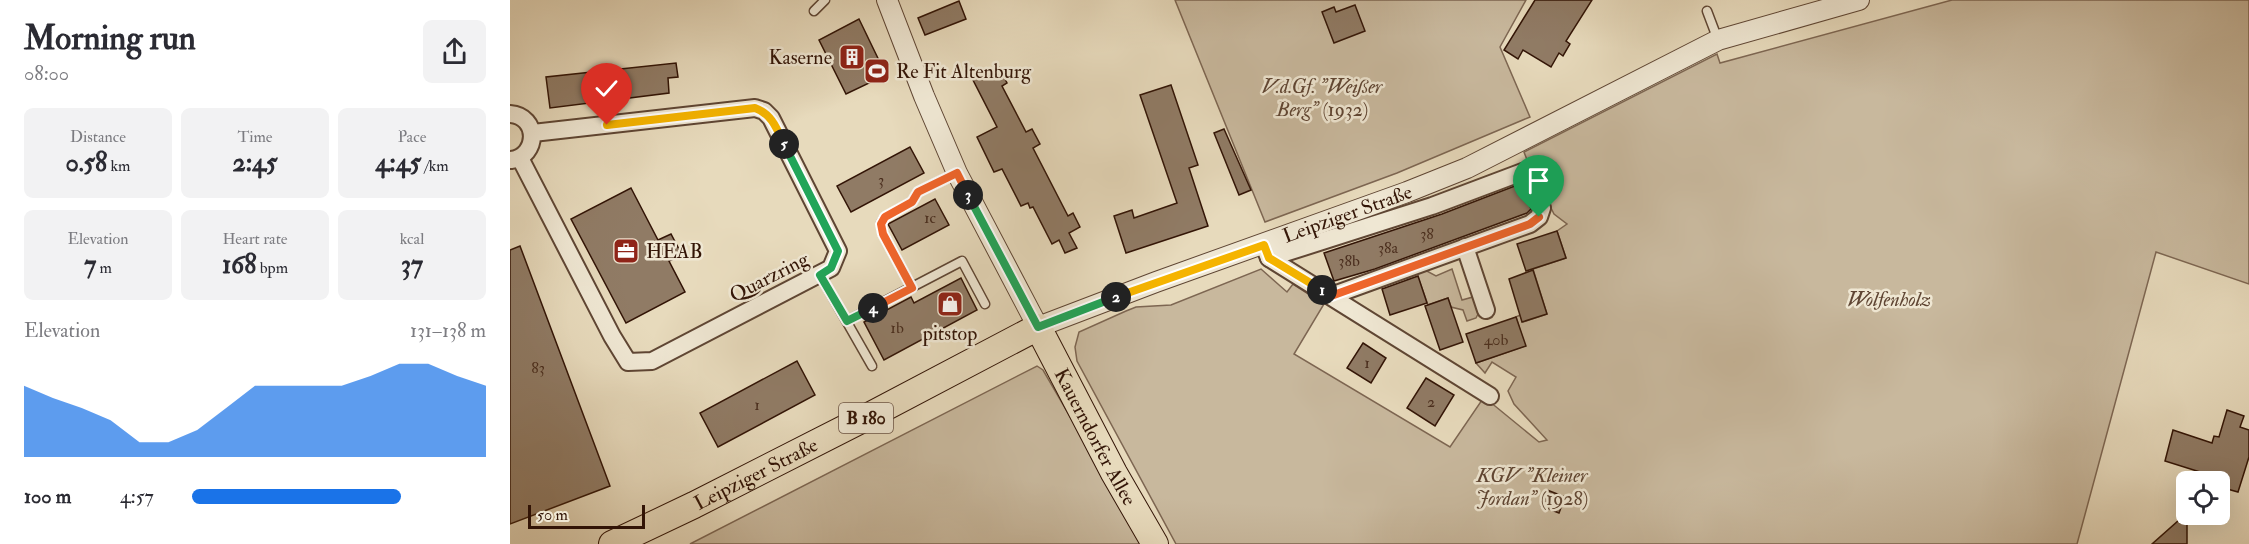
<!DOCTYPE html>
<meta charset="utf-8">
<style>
:root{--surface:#fff;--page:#f2f2f3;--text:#2b2b33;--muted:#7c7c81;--accent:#1a73e8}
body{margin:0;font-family:"IM FELL Double Pica",serif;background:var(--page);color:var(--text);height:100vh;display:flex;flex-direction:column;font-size:22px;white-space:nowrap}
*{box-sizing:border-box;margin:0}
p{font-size:20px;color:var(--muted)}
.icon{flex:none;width:33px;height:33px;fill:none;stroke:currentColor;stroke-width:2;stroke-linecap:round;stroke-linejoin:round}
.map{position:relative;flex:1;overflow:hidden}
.sheet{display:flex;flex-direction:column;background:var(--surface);width:510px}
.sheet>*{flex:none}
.fabs{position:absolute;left:1666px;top:471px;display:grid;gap:12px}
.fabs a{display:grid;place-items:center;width:54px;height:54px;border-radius:9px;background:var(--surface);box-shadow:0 6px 24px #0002;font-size:30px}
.scale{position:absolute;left:18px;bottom:15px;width:117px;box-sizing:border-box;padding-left:6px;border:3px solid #321406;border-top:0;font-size:16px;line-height:21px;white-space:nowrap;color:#321406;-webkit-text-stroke:4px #efe7d3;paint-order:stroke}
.pin{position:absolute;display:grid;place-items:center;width:51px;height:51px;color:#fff;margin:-62px -26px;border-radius:50% 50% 50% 0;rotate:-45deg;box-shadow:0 0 6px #0007}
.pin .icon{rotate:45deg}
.km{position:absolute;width:30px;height:30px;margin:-15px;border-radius:50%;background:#222;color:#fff;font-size:16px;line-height:30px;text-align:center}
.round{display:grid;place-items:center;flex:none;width:63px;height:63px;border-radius:9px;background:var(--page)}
.overview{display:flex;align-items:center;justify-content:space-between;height:102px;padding:0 24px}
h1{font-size:33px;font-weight:800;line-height:45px}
.figures{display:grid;grid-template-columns:repeat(3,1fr);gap:9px;height:102px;padding:6px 24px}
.figures div{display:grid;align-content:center;border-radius:9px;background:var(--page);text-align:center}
.figures b{font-size:26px;font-weight:800}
.figures small{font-size:16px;font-weight:400}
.figures p{font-size:16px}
.chart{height:168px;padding:12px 24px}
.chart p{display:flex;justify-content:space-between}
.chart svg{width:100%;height:108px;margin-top:6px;fill:var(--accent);opacity:.7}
ul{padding:0 24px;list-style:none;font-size:20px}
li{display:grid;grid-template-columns:96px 72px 1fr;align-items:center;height:45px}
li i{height:15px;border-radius:8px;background:var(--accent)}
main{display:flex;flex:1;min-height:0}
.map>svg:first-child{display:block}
.green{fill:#c8b89d;stroke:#7d6652;stroke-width:1.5}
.building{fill:#907b65;stroke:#321406;stroke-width:1.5}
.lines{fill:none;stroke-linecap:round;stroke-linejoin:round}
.service-casing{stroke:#5f4634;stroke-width:11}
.minor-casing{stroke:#5f4634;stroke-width:20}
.tertiary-casing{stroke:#5f4634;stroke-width:22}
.primary-casing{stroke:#321406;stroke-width:28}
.service{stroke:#efe7d3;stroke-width:8}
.minor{stroke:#efe7d3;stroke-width:16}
.tertiary{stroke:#efe7d3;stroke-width:20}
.primary{stroke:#e7dabc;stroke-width:26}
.split-1-casing{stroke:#fff;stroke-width:12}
.split-2-casing{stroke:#fff;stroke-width:12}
.split-3-casing{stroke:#fff;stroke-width:12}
.split-4-casing{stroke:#fff;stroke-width:12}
.split-5-casing{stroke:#fff;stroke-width:12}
.split-6-casing{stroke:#fff;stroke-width:12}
.split-1{stroke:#f0652b;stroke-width:8}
.split-2{stroke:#f5b400;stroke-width:8}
.split-3{stroke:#22a559;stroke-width:8}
.split-4{stroke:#f0652b;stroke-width:8}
.split-5{stroke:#22a559;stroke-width:8}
.split-6{stroke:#f5b400;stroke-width:8}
.labels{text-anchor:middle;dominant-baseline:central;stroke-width:5;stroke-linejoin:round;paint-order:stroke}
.number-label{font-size:16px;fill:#4a2e1e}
.shield{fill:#efe7d3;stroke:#6b5344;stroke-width:1.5}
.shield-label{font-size:18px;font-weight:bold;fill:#321406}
.poi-label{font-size:20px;fill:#321406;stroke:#efe7d3;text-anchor:start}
.park-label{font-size:20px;font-style:italic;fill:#5f4533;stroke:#efe7d3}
.street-label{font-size:20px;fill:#321406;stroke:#efe7d3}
</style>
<main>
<section class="sheet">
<div class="overview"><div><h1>Morning run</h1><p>08:00</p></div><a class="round"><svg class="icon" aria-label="share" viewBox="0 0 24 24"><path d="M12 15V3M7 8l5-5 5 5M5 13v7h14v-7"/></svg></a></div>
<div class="figures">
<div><p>Distance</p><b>0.58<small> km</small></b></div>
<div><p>Time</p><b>2:45</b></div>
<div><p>Pace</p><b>4:45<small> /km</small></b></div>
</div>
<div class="figures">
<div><p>Elevation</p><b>7<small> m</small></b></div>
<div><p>Heart rate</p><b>168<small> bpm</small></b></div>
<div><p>kcal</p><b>37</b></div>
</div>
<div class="chart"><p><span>Elevation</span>131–138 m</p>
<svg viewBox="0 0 160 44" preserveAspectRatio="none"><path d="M0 44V15L10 20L20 24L30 29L40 38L50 38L60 33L70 24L80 15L90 15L100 15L110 15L120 11L130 6L140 6L150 11L160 15V44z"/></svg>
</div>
<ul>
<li><b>100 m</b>4:57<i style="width:71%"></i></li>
</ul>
</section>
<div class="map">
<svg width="1739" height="544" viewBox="0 0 1739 544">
<rect width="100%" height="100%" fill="#e7dabc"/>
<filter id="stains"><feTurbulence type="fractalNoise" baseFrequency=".00333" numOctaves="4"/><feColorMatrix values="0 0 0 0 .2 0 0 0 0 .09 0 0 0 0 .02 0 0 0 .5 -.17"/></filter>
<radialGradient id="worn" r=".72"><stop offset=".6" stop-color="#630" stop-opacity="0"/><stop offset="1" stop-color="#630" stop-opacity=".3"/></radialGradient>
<g class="green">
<polygon points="665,0 1016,0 990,47 1020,117 887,173 755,222"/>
<polygon points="1442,0 1739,0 1739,284 1646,252 1567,544 666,544 567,361 565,347 569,332 616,311 626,307 661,305 751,269 777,292 783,284 814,304 784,354 940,447 974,397 1029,442 1037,440 1004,404 998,391 1006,377 982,362 975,373 966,363 1015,346 1006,317 1010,315 1013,322 1037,314 1023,269 1056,258 1047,231 1057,224 1044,214 1024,174 1031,169 1027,163 1019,165 1014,152 1207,54 1210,63"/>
<polygon points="942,269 952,300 963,297 969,312 966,318 957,321 953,310 941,307 938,298 918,305 908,277 897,280 899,275 915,270 926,276"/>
<polygon points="527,366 533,370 634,544 180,544"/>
</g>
<g class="building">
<polygon points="1025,0 1082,0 1056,41 1060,44 1053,56 1049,53 1041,67 1013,50 1008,59 994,50"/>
<polygon points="449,1 456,19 415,35 408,18"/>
<polygon points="845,5 855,31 824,43 812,12 824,7 826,12"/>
<polygon points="349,19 376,75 336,94 309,40"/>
<polygon points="166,63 168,77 158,78 159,93 40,108 36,77"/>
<polygon points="489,67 497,83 492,86 516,132 522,129 530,144 523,148 558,216 563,213 570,227 559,233 567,248 555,253 549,240 542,244 523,207 520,208 518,203 511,206 492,169 484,172 467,137 487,127 463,80"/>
<polygon points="661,85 688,165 679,168 698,226 616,253 604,216 622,210 624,218 667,203 630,95"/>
<polygon points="714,129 741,190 729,195 704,133"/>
<polygon points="400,147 414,173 341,212 327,186"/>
<polygon points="1010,184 1021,209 1017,213 865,269 824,281 814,253 932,214"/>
<polygon points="121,188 148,240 161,234 172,255 159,261 175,292 116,323 61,219"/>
<polygon points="425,199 439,225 392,250 378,224"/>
<polygon points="1047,231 1056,258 1016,271 1007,244"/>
<polygon points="10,246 100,486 0,524 0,250"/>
<polygon points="1023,270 1037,314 1012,322 999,279"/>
<polygon points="908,276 917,303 880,315 872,289"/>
<polygon points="451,278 467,310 374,360 354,322 401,297 404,303"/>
<polygon points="938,298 953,342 930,350 915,306"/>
<polygon points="1006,317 1016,346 966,363 956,334"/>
<polygon points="853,343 876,358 861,383 837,368"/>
<polygon points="287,361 305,395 208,447 190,413"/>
<polygon points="916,378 944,395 925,426 897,408"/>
<polygon points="1717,410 1734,416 1730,427 1739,430 1739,457 1728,492 1710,487 1710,482 1704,482 1706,477 1655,461 1663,430 1702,443 1704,436 1709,437"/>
<polygon points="1037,490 1055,497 1049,513 1031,506"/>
<polygon points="1677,513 1677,544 1642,544"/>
</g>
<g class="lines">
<g class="service-casing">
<g id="service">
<polyline points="304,11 315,0"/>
<polyline points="1197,11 1208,40"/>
<polyline points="310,275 362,366"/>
<polyline points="402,288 373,234 371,223 375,217 402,202 408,192 447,173"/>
<polyline points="337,321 452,261 475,304"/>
</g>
</g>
<g class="minor-casing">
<g id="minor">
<path d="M0,114c29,2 29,42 1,46"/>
<polyline points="10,158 102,336 118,362 142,361 321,268 328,251 261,118 254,111 245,108 23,133"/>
<polyline points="955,247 976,310"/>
<polyline points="757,253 759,258 980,396"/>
<polyline points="759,258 922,206 1015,171 1032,208 1029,217 1020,224 821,296"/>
</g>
</g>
<g class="tertiary-casing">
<g id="tertiary">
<path id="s1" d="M377,0l37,96 33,77 81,154 118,-45 251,-90 60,-24 251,-128 141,-40"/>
</g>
</g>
<g class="primary-casing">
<g id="primary">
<path id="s2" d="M102,544l82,-39 173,-88 171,-90 76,146 41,71"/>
</g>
</g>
<use href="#service" class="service"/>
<use href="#minor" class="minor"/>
<use href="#tertiary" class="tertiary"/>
<use href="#primary" class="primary"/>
</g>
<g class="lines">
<g class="split-1-casing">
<polyline id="split-1" points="812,290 821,296 1020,224 1029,217"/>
</g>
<g class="split-2-casing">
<polyline id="split-2" points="606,297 754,245 759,258 812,290"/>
</g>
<g class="split-3-casing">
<polyline id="split-3" points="458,195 528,327 606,297"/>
</g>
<g class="split-4-casing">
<polyline id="split-4" points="363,308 402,288 373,234 371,224 375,217 402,202 408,192 447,173 458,195"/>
</g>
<g class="split-5-casing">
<polyline id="split-5" points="274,144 328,251 321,268 310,275 337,321 363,308"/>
</g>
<g class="split-6-casing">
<path id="split-6" d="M97,125l148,-17c17,6 22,21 29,36"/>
</g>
<use href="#split-1" class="split-1"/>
<use href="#split-2" class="split-2"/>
<use href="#split-3" class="split-3"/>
<use href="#split-4" class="split-4"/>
<use href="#split-5" class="split-5"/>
<use href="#split-6" class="split-6"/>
</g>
<defs>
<g id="building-square" transform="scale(1.35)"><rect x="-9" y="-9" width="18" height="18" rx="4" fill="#8f2418" stroke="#efe7d3"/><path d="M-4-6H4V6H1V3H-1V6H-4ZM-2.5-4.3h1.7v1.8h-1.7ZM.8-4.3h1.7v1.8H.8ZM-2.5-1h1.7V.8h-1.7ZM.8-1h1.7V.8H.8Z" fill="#fff"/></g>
<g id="stadium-square" transform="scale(1.35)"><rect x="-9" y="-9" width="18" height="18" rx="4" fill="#8f2418" stroke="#efe7d3"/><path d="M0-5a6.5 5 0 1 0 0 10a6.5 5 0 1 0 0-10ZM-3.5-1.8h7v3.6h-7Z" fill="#fff"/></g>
<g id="office-square" transform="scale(1.35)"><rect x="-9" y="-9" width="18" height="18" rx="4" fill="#8f2418" stroke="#efe7d3"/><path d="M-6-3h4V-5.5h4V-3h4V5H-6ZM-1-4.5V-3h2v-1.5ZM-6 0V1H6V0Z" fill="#fff"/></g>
<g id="shop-square" transform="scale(1.35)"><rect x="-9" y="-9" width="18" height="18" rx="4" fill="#8f2418" stroke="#efe7d3"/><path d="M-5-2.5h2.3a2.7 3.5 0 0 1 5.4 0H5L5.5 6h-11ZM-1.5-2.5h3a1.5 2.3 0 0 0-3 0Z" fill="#fff"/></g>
</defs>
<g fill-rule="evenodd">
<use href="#building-square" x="342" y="57"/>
<use href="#stadium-square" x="367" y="71"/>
<use href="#office-square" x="116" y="251"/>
<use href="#shop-square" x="440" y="304"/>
</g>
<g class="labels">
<g class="number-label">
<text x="371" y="180">3</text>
<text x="420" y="218">1c</text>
<text x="917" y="234">38</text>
<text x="878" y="248">38a</text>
<text x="839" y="261">38b</text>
<text x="387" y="328">1b</text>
<text x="986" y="340">40b</text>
<text x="857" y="363">1</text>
<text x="28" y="368">83</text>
<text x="921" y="402">2</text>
<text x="247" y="405">1</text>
</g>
<rect class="shield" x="329" y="403" width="54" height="30" rx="4.5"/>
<g class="shield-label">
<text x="356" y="418">B 180</text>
</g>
<g class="poi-label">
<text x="322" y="57" text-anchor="end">Kaserne</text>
<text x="386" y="71">Re Fit Altenburg</text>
<text x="136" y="251">HEAB</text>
<text x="440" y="333" text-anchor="middle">pitstop</text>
</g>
<g class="park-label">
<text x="812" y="86">V.d.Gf. "Weißer<tspan x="812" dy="23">Berg" (1932)</tspan></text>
<text x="1379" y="299">Wolfenholz</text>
<text x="1022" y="475">KGV "Kleiner<tspan x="1022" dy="23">Jordan" (1928)</tspan></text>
</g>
<g class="street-label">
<text stroke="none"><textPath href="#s1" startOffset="690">Leipziger Straße</textPath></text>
<text transform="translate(259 277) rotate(-27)">Quarzring</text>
<text stroke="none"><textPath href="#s2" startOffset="602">Kauerndorfer Allee</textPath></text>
<text stroke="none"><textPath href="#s2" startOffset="160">Leipziger Straße</textPath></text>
</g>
</g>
<rect width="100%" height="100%" filter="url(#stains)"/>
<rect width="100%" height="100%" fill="url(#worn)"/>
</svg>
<div class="fabs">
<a><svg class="icon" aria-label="locate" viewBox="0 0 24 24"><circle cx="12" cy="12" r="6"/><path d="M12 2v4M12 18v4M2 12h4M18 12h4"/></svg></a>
</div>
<div class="scale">50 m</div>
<div class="pin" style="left:1029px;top:217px;background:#1e9e55"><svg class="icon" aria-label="arrive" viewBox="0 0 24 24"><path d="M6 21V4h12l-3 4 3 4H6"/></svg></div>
<div class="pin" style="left:97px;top:125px;background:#d93025"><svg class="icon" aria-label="check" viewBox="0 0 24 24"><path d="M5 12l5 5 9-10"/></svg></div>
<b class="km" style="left:812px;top:290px">1</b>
<b class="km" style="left:606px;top:297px">2</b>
<b class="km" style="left:458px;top:195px">3</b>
<b class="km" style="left:363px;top:308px">4</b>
<b class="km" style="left:274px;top:144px">5</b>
</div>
</main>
